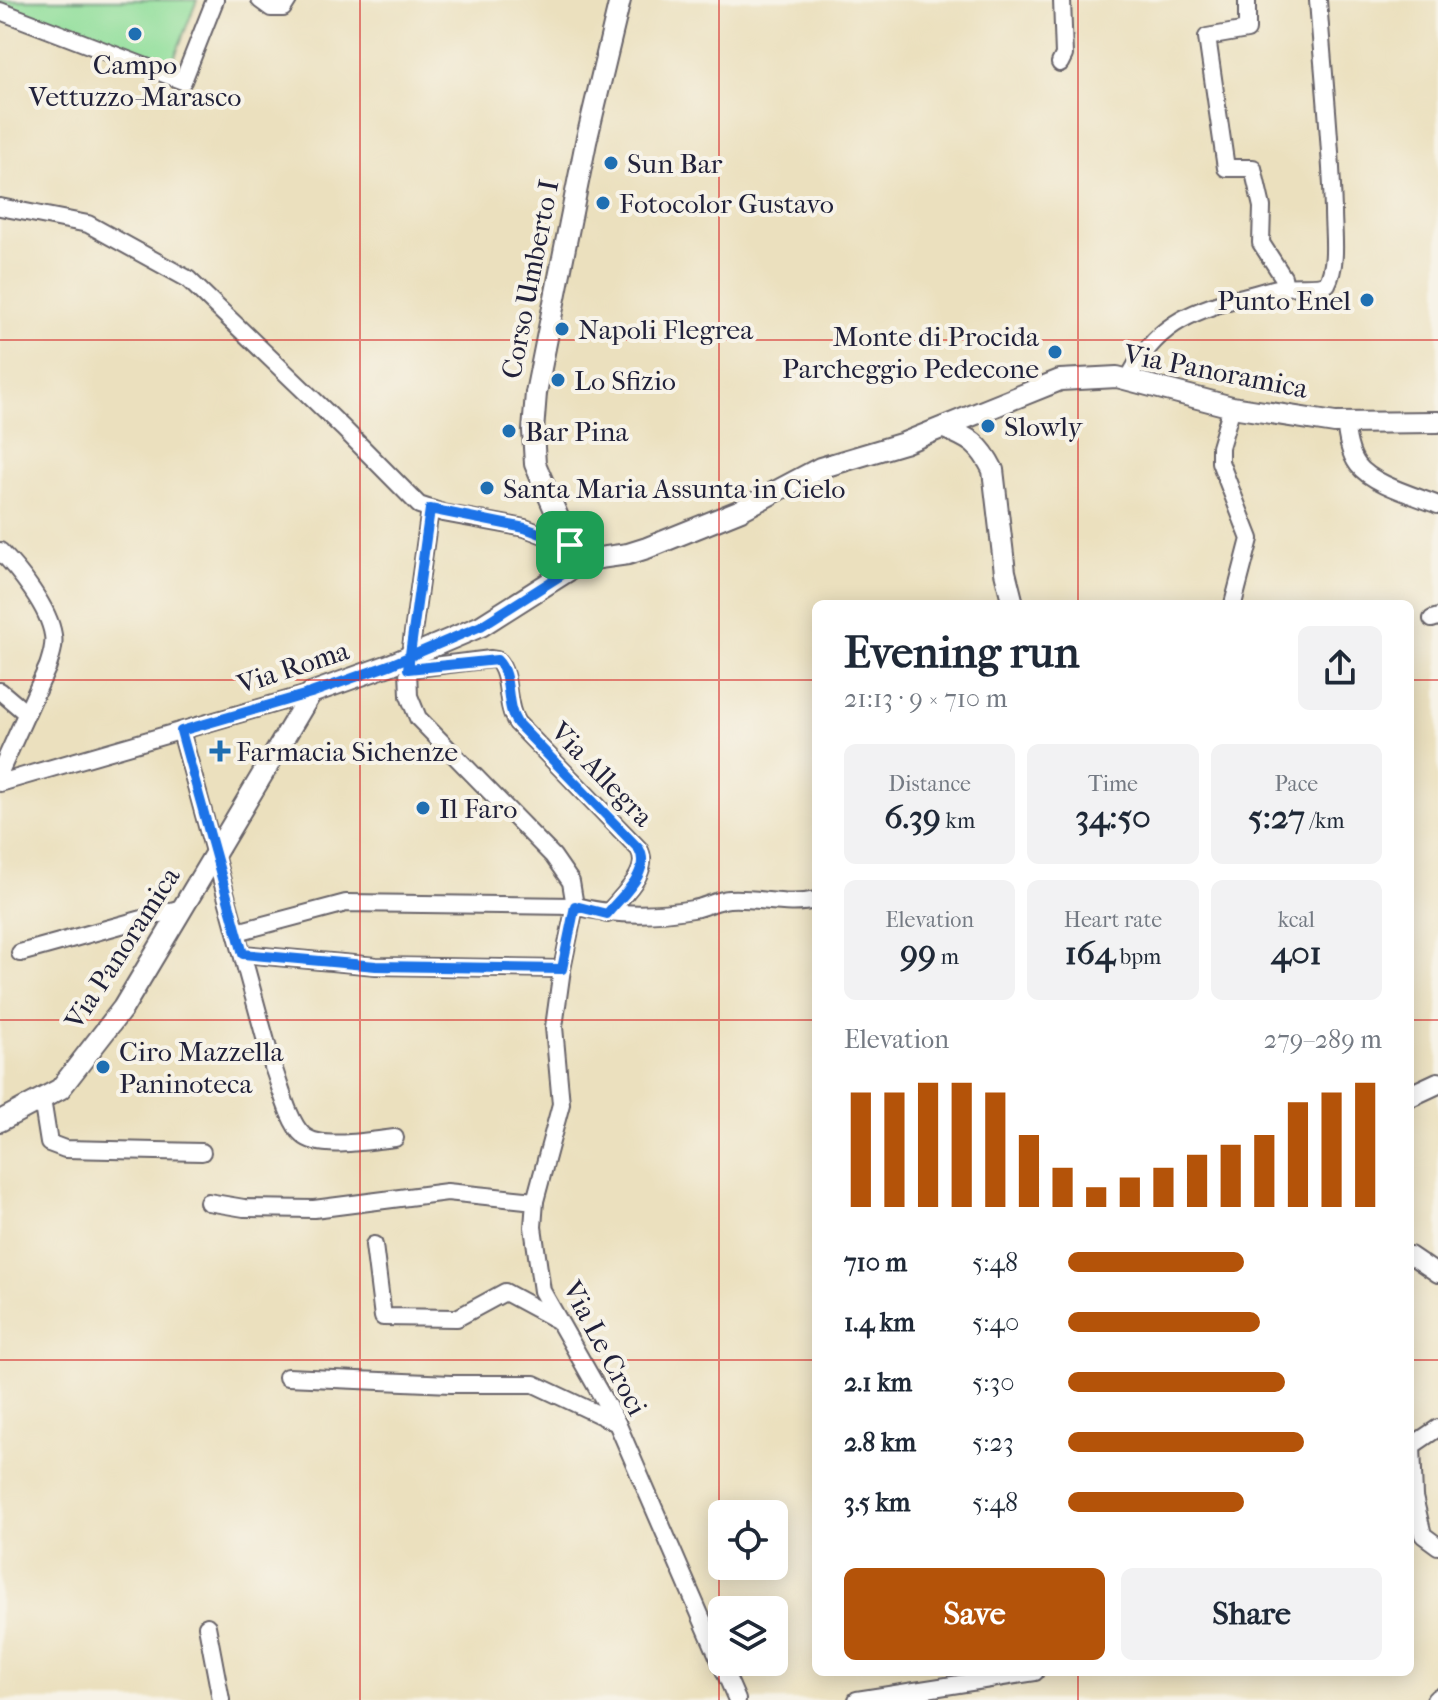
<!DOCTYPE html>
<meta charset="utf-8">
<style>
:root{--surface:#fff;--page:#f2f2f3;--text:#1f2937;--muted:#747a83;--accent:#b45309}
body{margin:0;font-family:"IM FELL French Canon",serif;background:var(--page);color:var(--text);height:100vh;display:flex;flex-direction:column;font-size:30px;white-space:nowrap}
*{box-sizing:border-box;margin:0}
p{font-size:26px;color:var(--muted)}
.icon{flex:none;width:44px;height:44px;fill:none;stroke:currentColor;stroke-width:2;stroke-linecap:round;stroke-linejoin:round}
.map{position:relative;flex:1;overflow:hidden}
.sheet{position:absolute;left:812px;top:600px;width:602px;height:1076px;display:flex;flex-direction:column;background:var(--surface);border-radius:12px;box-shadow:0 4px 20px #0003}
.sheet>*{flex:none}
.controls{position:absolute;left:708px;top:1500px;display:grid;gap:16px}
.controls a{display:grid;place-items:center;width:80px;height:80px;border-radius:12px;background:var(--surface);box-shadow:0 4px 20px #0003;font-size:40px}
.pin{position:absolute;display:grid;place-items:center;width:68px;height:68px;color:#fff;margin:-34px;border-radius:16px;box-shadow:0 4px 12px #0006}
.round{display:grid;place-items:center;flex:none;width:84px;height:84px;border-radius:12px;background:var(--page)}
.head{display:flex;align-items:center;justify-content:space-between;height:136px;padding:0 32px}
h1{font-size:44px;font-weight:800;line-height:60px}
.metrics{display:grid;grid-template-columns:repeat(3,1fr);gap:12px;height:136px;padding:8px 32px}
.metrics div{display:grid;align-content:center;border-radius:12px;background:var(--page);text-align:center}
.metrics b{font-size:34px;font-weight:800}
.metrics small{font-size:22px;font-weight:400}
.metrics p{font-size:22px}
.chart{height:224px;padding:16px 32px}
.chart p{display:flex;justify-content:space-between}
.chart svg{width:100%;height:144px;margin-top:8px;stroke:var(--accent);stroke-width:6}
.button{display:flex;gap:16px;margin-top:auto;padding:16px 32px}
.button a{flex:1;height:92px;border-radius:12px;background:var(--accent);color:#fff;font-size:32px;font-weight:800;line-height:92px;text-align:center}
.button a+a{background:var(--page);color:var(--text)}
ul{padding:0 32px;list-style:none;font-size:26px}
li{display:grid;grid-template-columns:128px 96px 1fr;align-items:center;height:60px}
li i{height:20px;border-radius:10px;background:var(--accent)}
.map>svg:first-child{display:block}
.green{fill:#93df9c;stroke:#5a806c;stroke-width:2}
.lines{fill:none;stroke-linecap:round;stroke-linejoin:round}
.minor-casing{stroke:#686469;stroke-width:20}
.tertiary-casing{stroke:#686469;stroke-width:24}
.minor{stroke:#fff;stroke-width:16}
.tertiary{stroke:#fff;stroke-width:20}
.tertiary-bridge-casing{stroke:#686469;stroke-width:24;stroke-linecap:butt}
.tertiary-bridge{stroke:#fff;stroke-width:20}
.route-casing{stroke:#fff;stroke-width:16}
.route{stroke:#1a73e8;stroke-width:10}
.grid{fill:none;stroke:#d62828;stroke-width:2;stroke-opacity:0.55}
.poi-dot{fill:#1f6fb2;stroke:#f7f3e8;stroke-width:3}
.labels{text-anchor:middle;dominant-baseline:central;stroke-width:8;stroke-linejoin:round;paint-order:stroke}
.poi-label{font-size:28px;fill:#22223b;stroke:#f7f3e8;text-anchor:start}
.street-label{font-size:28px;fill:#22223b;stroke:#f7f3e8}
</style>
<div class="map">
<svg width="1438" height="1700" viewBox="0 0 1438 1700">
<rect width="100%" height="100%" fill="#f7f3e8"/>
<filter id="ink" filterUnits="userSpaceOnUse"><feTurbulence type="fractalNoise" baseFrequency=".0125" numOctaves="2"/><feDisplacementMap in="SourceGraphic" scale="16" xChannelSelector="R" yChannelSelector="G"/><feConvolveMatrix kernelMatrix="1 2 1 2 8 2 1 2 1" color-interpolation-filters="sRGB"/></filter>
<filter id="wash" filterUnits="userSpaceOnUse"><feTurbulence type="fractalNoise" baseFrequency=".006" numOctaves="4" result="noise"/><feDisplacementMap in="SourceGraphic" scale="32" xChannelSelector="R" yChannelSelector="G"/><feGaussianBlur stdDeviation="1.8" result="paint"/><feColorMatrix in="noise" values="0 0 0 0 0 0 0 0 0 0 0 0 0 0 0 0 0 1.4 0 .05"/><feComposite in="paint" operator="in"/></filter>
<g filter="url(#wash)">
<rect width="100%" height="100%" fill="#ebe0be"/>
<polygon class="green" points="0,0 197,0 171,66 0,3"/>
</g>
<g filter="url(#ink)">
<g class="lines">
<g class="minor-casing">
<g id="minor">
<polyline points="260,0 271,8 283,8 288,0"/>
<polyline points="1247,0 1247,30 1207,37 1226,168 1253,168 1262,207 1261,243 1283,277 1285,287"/>
<polyline points="0,11 183,81 215,0"/>
<polyline points="1060,63 1064,55 1062,0"/>
<polyline points="0,207 88,224 188,279 343,428 419,505 443,513 525,528 570,545"/>
<path d="M1128,380c25,-53 61,-69 115,-83 13,-3 27,-8 41,-10 15,-2 29,1 43,-3 11,-21 6,-50 6,-73 -2,-71 -10,-141 -15,-211"/>
<polyline points="1232,407 1220,447 1220,462 1250,539 1233,604"/>
<path d="M1345,422c2,15 4,31 13,43 14,19 58,31 80,40"/>
<polyline points="430,509 408,669 409,696 418,718 553,856 571,882 575,906 562,969 554,1027 561,1104 535,1201 533,1227 542,1291 617,1423 737,1700"/>
<path d="M0,551c19,19 49,57 53,84 2,11 -2,21 -5,31l-48,106"/>
<polyline points="1432,619 1438,617"/>
<path d="M408,669l83,-10 6,1c15,16 7,44 20,63l122,126c13,23 -18,47 -32,65"/>
<polyline points="0,691 26,713"/>
<path d="M181,731l92,336c7,18 16,56 30,68 17,16 69,5 92,3"/>
<polyline points="0,783 311,693"/>
<path d="M237,932l109,-29 229,3c40,10 77,10 118,3 12,-2 24,-9 36,-10 29,-2 58,8 87,1"/>
<polyline points="20,953 182,908"/>
<polyline points="243,954 376,966 562,969"/>
<polyline points="42,1099 49,1143 65,1149 202,1152"/>
<polyline points="208,1202 244,1208 314,1209 447,1192 535,1201"/>
<polyline points="374,1245 383,1317 457,1318 505,1292 557,1320"/>
<polyline points="1410,1255 1438,1274"/>
<polyline points="287,1377 451,1384 534,1384 617,1423"/>
<polyline points="1412,1446 1414,1497 1423,1535 1438,1546"/>
<polyline points="1410,1447 1438,1428"/>
<polyline points="207,1626 221,1700"/>
<polyline points="857,1700 1035,1672"/>
<polyline points="1435,1700 1438,1697"/>
</g>
</g>
<g class="tertiary-casing">
<g id="tertiary">
<path d="M944,428c26,10 36,16 49,42l12,102 8,32"/>
<polyline points="585,560 570,545 535,464 533,431 536,393 586,142 620,0"/>
<polyline points="434,646 481,626 585,560 628,554 647,548 741,510 820,468 904,443 1060,380 1117,377 1232,407 1335,423 1438,422"/>
<polyline points="1410,1096 1438,1083"/>
<polyline points="0,1121 60,1089 123,1008 311,693 392,664"/>
</g>
</g>
<use href="#minor" class="minor"/>
<use href="#tertiary" class="tertiary"/>
<g class="tertiary-bridge-casing">
<polyline id="tertiary-bridge" points="392,664 434,646"/>
</g>
<use href="#tertiary-bridge" class="tertiary-bridge"/>
</g>
</g>
<g class="lines" filter="url(#ink)">
<g class="route-casing">
<path id="route" d="M570,545l15,15 -104,66 -89,38 -81,29 -130,38 62,223 133,12 186,3 13,-63 32,8c14,-18 45,-42 32,-65l-122,-126c-13,-19 -4,-47 -20,-63l-89,9 22,-160 95,19 45,17"/>
</g>
<use href="#route" class="route"/>
</g>
<path class="grid" d="M360,0v1700M719,0v1700M1078,0v604M0,340h1438M0,680h816M1410,680h28M0,1020h816M1410,1020h28M0,1360h816M1410,1360h28M1078,1672v28"/>
<g class="poi-dot">
<circle cx="135" cy="34" r="8"/>
<circle cx="611" cy="163" r="8"/>
<circle cx="603" cy="203" r="8"/>
<circle cx="1367" cy="300" r="8"/>
<circle cx="562" cy="329" r="8"/>
<circle cx="1055" cy="352" r="8"/>
<circle cx="558" cy="380" r="8"/>
<circle cx="988" cy="426" r="8"/>
<circle cx="509" cy="431" r="8"/>
<circle cx="487" cy="488" r="8"/>
<path d="M216 739h8v8h8v8h-8v8h-8v-8h-8v-8h8z"/>
<circle cx="423" cy="808" r="8"/>
<circle cx="103" cy="1067" r="8"/>
</g>
<g class="labels">
<g class="poi-label">
<text x="135" y="64" text-anchor="middle">Campo<tspan x="135" dy="32">Vettuzzo-Marasco</tspan></text>
<text x="627" y="163">Sun Bar</text>
<text x="619" y="203">Fotocolor Gustavo</text>
<text x="1351" y="300" text-anchor="end">Punto Enel</text>
<text x="578" y="329">Napoli Flegrea</text>
<text x="1039" y="336" text-anchor="end">Monte di Procida<tspan x="1039" dy="32">Parcheggio Pedecone</tspan></text>
<text x="574" y="380">Lo Sfizio</text>
<text x="1004" y="426">Slowly</text>
<text x="525" y="431">Bar Pina</text>
<text x="503" y="488">Santa Maria Assunta in Cielo</text>
<text x="236" y="751">Farmacia Sichenze</text>
<text x="439" y="808">Il Faro</text>
<text x="119" y="1051">Ciro Mazzella<tspan x="119" dy="32">Paninoteca</tspan></text>
</g>
<g class="street-label">
<text transform="translate(530 279) rotate(-79)">Corso Umberto I</text>
<text transform="translate(1216 371) rotate(11)">Via Panoramica</text>
<text transform="translate(293 667) rotate(-18)">Via Roma</text>
<text transform="translate(602 774) rotate(46)">Via Allegra</text>
<text transform="translate(122 948) rotate(-57)">Via Panoramica</text>
<text transform="translate(605 1348) rotate(62)">Via Le Croci</text>
</g>
</g>
</svg>
<div class="controls">
<a><svg class="icon" aria-label="locate" viewBox="0 0 24 24"><circle cx="12" cy="12" r="6"/><path d="M12 2v4M12 18v4M2 12h4M18 12h4"/></svg></a>
<a><svg class="icon" aria-label="layers" viewBox="0 0 24 24"><path d="M12 4l9 5-9 5-9-5zM3 14l9 5 9-5"/></svg></a>
</div>
<div class="pin" style="left:570px;top:545px;background:#1e9e55"><svg class="icon" aria-label="arrive" viewBox="0 0 24 24"><path d="M6 21V4h12l-3 4 3 4H6"/></svg></div>
<section class="sheet">
<div class="head"><div><h1>Evening run</h1><p>21:13 · 9 × 710 m</p></div><a class="round"><svg class="icon" aria-label="share" viewBox="0 0 24 24"><path d="M12 15V3M7 8l5-5 5 5M5 13v7h14v-7"/></svg></a></div>
<div class="metrics">
<div><p>Distance</p><b>6.39<small> km</small></b></div>
<div><p>Time</p><b>34:50</b></div>
<div><p>Pace</p><b>5:27<small> /km</small></b></div>
</div>
<div class="metrics">
<div><p>Elevation</p><b>99<small> m</small></b></div>
<div><p>Heart rate</p><b>164<small> bpm</small></b></div>
<div><p>kcal</p><b>401</b></div>
</div>
<div class="chart"><p><span>Elevation</span>279–289 m</p>
<svg viewBox="0 0 160 44" preserveAspectRatio="none"><path d="M5 44V9M15 44V9M25 44V6M35 44V6M45 44V9M55 44V22M65 44V32M75 44V38M85 44V35M95 44V32M105 44V28M115 44V25M125 44V22M135 44V12M145 44V9M155 44V6"/></svg>
</div>
<ul>
<li><b>710 m</b>5:48<i style="width:56%"></i></li>
<li><b>1.4 km</b>5:40<i style="width:61%"></i></li>
<li><b>2.1 km</b>5:30<i style="width:69%"></i></li>
<li><b>2.8 km</b>5:23<i style="width:75%"></i></li>
<li><b>3.5 km</b>5:48<i style="width:56%"></i></li>
</ul>
<div class="button"><a>Save</a><a>Share</a></div>
</section>
</div>
